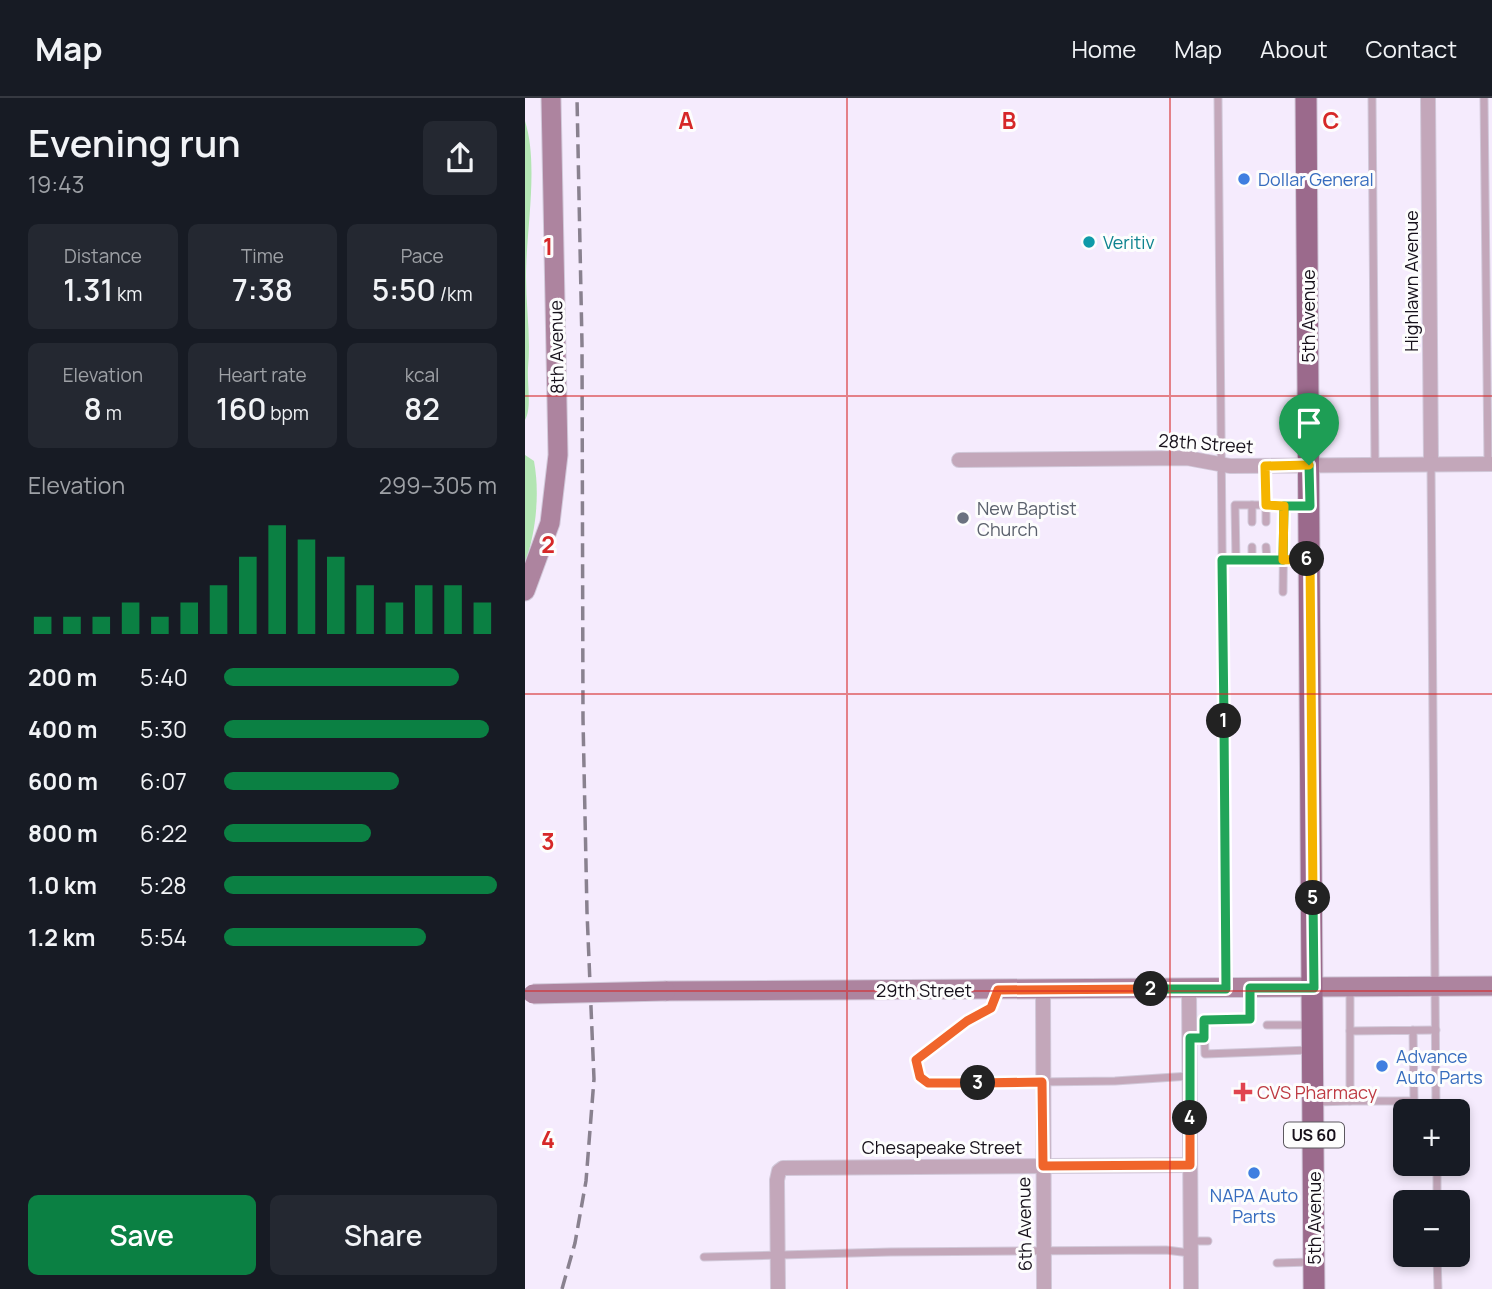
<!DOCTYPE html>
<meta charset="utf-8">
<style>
:root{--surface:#171b24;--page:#242831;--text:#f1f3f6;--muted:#9ea1a6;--line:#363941;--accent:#0b8043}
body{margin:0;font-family:Manrope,sans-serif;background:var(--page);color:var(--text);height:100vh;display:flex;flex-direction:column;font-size:26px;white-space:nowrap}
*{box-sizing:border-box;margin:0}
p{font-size:23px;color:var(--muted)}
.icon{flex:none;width:38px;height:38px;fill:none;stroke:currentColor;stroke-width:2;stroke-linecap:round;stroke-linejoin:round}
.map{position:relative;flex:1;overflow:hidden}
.drawer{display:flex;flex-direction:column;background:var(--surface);width:525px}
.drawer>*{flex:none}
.fabs{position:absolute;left:868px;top:1001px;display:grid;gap:14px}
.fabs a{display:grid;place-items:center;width:77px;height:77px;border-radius:10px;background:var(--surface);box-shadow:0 4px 10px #0003;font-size:35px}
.pin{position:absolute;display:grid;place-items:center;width:60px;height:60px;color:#fff;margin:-72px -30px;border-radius:50% 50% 50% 0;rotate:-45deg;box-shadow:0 0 7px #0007}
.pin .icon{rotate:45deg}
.km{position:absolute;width:35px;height:35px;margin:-18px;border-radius:50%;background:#222;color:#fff;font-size:19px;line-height:35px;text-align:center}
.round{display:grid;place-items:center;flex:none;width:74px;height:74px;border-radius:10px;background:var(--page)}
.summary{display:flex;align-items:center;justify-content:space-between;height:119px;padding:0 28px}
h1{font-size:38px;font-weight:600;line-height:52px}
.figures{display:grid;grid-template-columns:repeat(3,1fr);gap:10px;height:119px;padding:7px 28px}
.figures div{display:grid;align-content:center;border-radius:10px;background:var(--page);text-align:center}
.figures b{font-size:30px;font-weight:600}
.figures small{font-size:19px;font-weight:400}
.figures p{font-size:19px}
.chart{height:196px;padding:14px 28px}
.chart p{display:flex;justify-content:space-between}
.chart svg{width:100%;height:126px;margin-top:7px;stroke:var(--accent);stroke-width:6}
.primary-button{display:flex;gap:14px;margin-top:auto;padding:14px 28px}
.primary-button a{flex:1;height:80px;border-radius:10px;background:var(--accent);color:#fff;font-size:28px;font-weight:600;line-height:80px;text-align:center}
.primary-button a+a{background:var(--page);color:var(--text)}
ul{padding:0 28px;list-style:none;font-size:23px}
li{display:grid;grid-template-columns:112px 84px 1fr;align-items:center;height:52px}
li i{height:18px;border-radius:9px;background:var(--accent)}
header{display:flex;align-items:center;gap:42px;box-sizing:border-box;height:98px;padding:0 35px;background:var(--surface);border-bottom:2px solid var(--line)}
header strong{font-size:33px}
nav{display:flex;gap:38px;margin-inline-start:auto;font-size:24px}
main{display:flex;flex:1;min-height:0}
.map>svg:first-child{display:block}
.green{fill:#b3e5b3}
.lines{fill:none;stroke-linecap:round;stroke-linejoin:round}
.lane-casing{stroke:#d1c8d9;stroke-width:9}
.street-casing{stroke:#d1c8d9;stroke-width:16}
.secondary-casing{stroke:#d1c8d9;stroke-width:21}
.primary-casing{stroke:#d1c8d9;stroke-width:23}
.lane{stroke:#c3a7ba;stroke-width:7}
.street{stroke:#c3a7ba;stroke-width:14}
.secondary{stroke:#ad849f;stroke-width:19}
.primary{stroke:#9b6a8c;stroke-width:21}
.rail{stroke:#89818f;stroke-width:3.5;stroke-dasharray:14 7;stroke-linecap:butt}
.secondary-bridge-casing{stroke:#d1c8d9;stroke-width:21;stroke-linecap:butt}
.secondary-bridge{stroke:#ad849f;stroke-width:19}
.split-1-casing{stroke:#fff;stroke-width:14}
.split-2-casing{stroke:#fff;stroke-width:14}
.split-3-casing{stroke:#fff;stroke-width:14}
.split-4-casing{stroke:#fff;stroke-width:14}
.split-5-casing{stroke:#fff;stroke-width:14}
.split-6-casing{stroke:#fff;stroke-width:14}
.split-7-casing{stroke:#fff;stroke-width:14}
.split-1{stroke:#22a559;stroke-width:9}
.split-2{stroke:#22a559;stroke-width:9}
.split-3{stroke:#f0652b;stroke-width:9}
.split-4{stroke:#f0652b;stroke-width:9}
.split-5{stroke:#22a559;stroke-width:9}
.split-6{stroke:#f5b400;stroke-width:9}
.split-7{stroke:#f5b400;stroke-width:9}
.grid{fill:none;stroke:#d62828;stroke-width:2;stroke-opacity:0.55}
.shop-dot{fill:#3f7fe0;stroke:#fdfdfd;stroke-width:2.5}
.culture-dot{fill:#0f9aa8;stroke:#fdfdfd;stroke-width:2.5}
.worship-dot{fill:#6b7280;stroke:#fdfdfd;stroke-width:2.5}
.health-dot{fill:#e0444e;stroke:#fdfdfd;stroke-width:2.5}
.labels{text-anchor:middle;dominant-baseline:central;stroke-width:6;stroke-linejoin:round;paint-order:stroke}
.shield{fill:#fdfdfd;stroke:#5c585f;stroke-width:2}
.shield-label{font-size:16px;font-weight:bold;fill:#17111b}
.shop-label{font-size:18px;fill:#366cbe;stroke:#fdfdfd;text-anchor:start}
.culture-label{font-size:18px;fill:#0d838f;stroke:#fdfdfd;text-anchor:start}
.street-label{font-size:18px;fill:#17111b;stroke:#fdfdfd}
.worship-label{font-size:18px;fill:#5b616d;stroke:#fdfdfd;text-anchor:start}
.health-label{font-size:18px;fill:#be3a42;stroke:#fdfdfd;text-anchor:start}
.grid-label{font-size:23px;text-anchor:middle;font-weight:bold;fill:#d62828;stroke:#fdfdfd;stroke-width:6;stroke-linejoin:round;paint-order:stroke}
</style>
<header>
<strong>Map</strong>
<nav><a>Home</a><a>Map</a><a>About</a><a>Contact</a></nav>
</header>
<main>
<section class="drawer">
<div class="summary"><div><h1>Evening run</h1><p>19:43</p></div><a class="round"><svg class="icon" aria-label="share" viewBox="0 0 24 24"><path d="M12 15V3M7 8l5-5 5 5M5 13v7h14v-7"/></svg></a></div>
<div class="figures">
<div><p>Distance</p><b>1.31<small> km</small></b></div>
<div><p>Time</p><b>7:38</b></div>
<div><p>Pace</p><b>5:50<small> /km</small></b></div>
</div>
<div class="figures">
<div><p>Elevation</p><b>8<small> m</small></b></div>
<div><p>Heart rate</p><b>160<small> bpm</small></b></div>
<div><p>kcal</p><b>82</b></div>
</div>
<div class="chart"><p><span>Elevation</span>299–305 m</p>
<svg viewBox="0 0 160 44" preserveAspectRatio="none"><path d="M5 44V38M15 44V38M25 44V38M35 44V33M45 44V38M55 44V33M65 44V27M75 44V17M85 44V6M95 44V11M105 44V17M115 44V27M125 44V33M135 44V27M145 44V27M155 44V33"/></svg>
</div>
<ul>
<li><b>200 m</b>5:40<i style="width:86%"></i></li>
<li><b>400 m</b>5:30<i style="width:97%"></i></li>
<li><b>600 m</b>6:07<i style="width:64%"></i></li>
<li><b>800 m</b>6:22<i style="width:54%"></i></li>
<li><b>1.0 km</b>5:28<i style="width:100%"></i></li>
<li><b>1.2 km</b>5:54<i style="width:74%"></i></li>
</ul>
<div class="primary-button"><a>Save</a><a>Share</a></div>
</section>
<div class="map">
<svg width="967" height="1191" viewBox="0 0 967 1191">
<rect width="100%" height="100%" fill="#f5ebfd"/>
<g class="green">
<path d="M0,23c14,44 1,109 1,156 0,30 5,60 2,91 -1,16 4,40 -3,52z"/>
<path d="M0,357l9,6c6,33 2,71 -9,102z"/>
</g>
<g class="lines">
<g class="lane-casing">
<g id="lane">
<polyline points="693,0 701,886"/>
<polyline points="847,0 850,366"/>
<polyline points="959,0 963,366"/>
<polyline points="906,367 911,1013"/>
<polyline points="740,368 741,407 781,408"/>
<polyline points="727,424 727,407"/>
<polyline points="741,449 742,462"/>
<polyline points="697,462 781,461"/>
<polyline points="711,462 710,407 741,407 741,424"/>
<polyline points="727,462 727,449"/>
<polyline points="758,494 759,408"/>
<polyline points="825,890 825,933"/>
<polyline points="725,891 725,921 679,922 680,956 785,952"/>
<polyline points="473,892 470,904 466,910 441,923 391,962 393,974 398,983 439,985 590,983 665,978"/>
<polyline points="742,927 785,927"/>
<polyline points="888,932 889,1003 825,1003 825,933 911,932"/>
<polyline points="791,1004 825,1003"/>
<polyline points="912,1066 912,1104"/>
<polyline points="666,1143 683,1143"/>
<polyline points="912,1157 913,1191"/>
<polyline points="179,1159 365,1154 641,1152 665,1155"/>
<polyline points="752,1165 785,1164"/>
</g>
</g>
<g class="street-casing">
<g id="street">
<polyline points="903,0 906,366"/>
<polyline points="434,362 662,360 705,368 967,366"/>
<polyline points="664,891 666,1191"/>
<polyline points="518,892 519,1191"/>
<polyline points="253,1191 252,1082 254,1073 258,1070 665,1067"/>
</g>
</g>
<g class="secondary-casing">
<g id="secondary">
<polyline points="0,493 25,425 33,357 26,0"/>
<polyline points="141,893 967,888"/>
</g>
</g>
<g class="primary-casing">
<polyline id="primary" points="781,0 789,1191"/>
</g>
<use href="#lane" class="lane"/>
<use href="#street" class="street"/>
<use href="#secondary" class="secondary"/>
<use href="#primary" class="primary"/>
<polyline class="rail" points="37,1191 50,1145 61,1083 69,981 62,814 58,621 57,246 52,0"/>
<g class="secondary-bridge-casing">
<polyline id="secondary-bridge" points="8,896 141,893"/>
</g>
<use href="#secondary-bridge" class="secondary-bridge"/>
</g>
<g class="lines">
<g class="split-1-casing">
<polyline id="split-1" points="699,623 697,462 758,462 759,408 785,408 784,367"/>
</g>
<g class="split-2-casing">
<polyline id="split-2" points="626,891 701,891 699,623"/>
</g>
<g class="split-3-casing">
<polyline id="split-3" points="453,985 403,985 395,979 391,962 442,923 466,910 473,892 626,891"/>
</g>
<g class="split-4-casing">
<polyline id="split-4" points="453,985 517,984 518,1068 665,1067 665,1020"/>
</g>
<g class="split-5-casing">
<polyline id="split-5" points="665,1020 665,940 679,940 679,922 725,921 725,890 789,890 788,800"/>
</g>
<g class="split-6-casing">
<polyline id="split-6" points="782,461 785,461 788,800"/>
</g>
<g class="split-7-casing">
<polyline id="split-7" points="782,461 758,462 759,408 741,407 740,368 784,367"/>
</g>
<use href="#split-1" class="split-1"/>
<use href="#split-2" class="split-2"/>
<use href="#split-3" class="split-3"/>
<use href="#split-4" class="split-4"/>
<use href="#split-5" class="split-5"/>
<use href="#split-6" class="split-6"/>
<use href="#split-7" class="split-7"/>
</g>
<path class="grid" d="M322,0v1191M645,0v1191M0,298h967M0,596h967M0,893h967"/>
<g class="shop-dot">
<circle cx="719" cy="81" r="7"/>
<circle cx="857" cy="968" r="7"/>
<circle cx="729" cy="1075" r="7"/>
</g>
<circle class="culture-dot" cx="564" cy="144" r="7"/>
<circle class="worship-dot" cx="438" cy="420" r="7"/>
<path class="health-dot" d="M714.5 983.5h7v7h7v7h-7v7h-7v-7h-7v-7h7z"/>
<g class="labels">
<rect class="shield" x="759" y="1024.5" width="60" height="25" rx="5"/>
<g class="shield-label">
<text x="789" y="1037">US 60</text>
</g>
<g class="shop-label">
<text x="733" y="81">Dollar General</text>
<text x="871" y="958">Advance<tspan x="871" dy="21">Auto Parts</tspan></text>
<text x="729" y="1097" text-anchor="middle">NAPA Auto<tspan x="729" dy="21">Parts</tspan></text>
</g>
<g class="culture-label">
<text x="578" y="144">Veritiv</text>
</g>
<g class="street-label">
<text transform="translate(886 183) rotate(-90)">Highlawn Avenue</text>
<text transform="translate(783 218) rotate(-90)">5th Avenue</text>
<text transform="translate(31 249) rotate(-91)">8th Avenue</text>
<text transform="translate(681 345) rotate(4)">28th Street</text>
<text x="399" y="892">29th Street</text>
<text x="417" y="1049">Chesapeake Street</text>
<text transform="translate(789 1120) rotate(-90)">5th Avenue</text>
<text transform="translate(499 1126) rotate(-91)">6th Avenue</text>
</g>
<g class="worship-label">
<text x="452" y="410">New Baptist<tspan x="452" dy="21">Church</tspan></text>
</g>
<g class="health-label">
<text x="732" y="994">CVS Pharmacy</text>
</g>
</g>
<g class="grid-label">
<text x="161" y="31">A</text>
<text x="484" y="31">B</text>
<text x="806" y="31">C</text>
<text x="23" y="157">1</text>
<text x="23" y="455">2</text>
<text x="23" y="752">3</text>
<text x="23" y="1050">4</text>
</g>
</svg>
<div class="fabs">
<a>+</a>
<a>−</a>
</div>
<div class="pin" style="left:784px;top:367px;background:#1e9e55"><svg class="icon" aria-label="arrive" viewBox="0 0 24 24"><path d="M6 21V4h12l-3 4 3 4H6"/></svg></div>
<b class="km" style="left:699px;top:623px">1</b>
<b class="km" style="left:626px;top:891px">2</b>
<b class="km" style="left:453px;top:985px">3</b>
<b class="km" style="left:665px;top:1020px">4</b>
<b class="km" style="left:788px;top:800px">5</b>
<b class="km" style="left:782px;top:461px">6</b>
</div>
</main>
